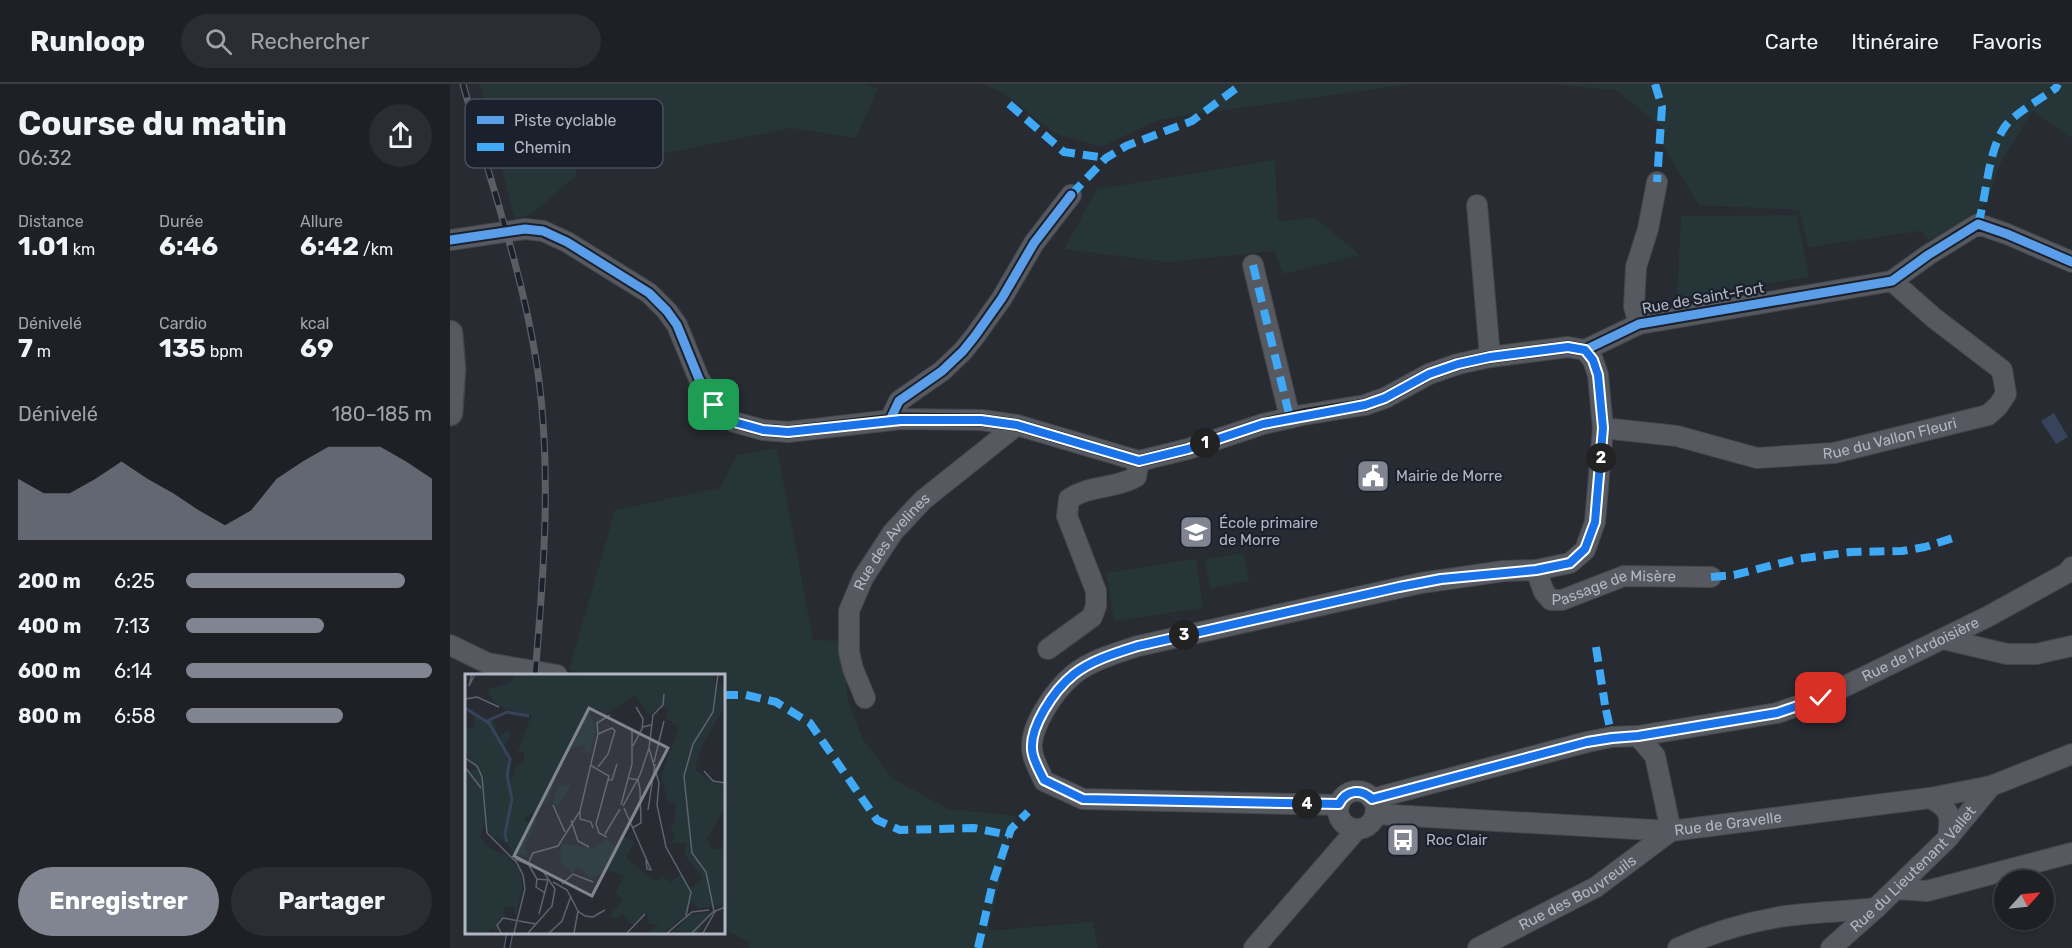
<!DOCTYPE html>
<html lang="fr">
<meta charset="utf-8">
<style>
:root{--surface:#1e2026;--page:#2b2d32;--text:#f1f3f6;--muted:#a1a3a7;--line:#3c3e43;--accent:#818591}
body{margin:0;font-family:Rubik,sans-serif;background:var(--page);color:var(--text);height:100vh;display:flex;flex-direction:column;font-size:22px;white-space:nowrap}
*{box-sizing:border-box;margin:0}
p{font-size:20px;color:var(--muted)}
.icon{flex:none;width:33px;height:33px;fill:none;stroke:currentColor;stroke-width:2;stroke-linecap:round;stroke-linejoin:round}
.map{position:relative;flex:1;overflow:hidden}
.details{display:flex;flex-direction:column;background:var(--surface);width:450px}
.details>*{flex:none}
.needle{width:39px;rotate:63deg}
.tools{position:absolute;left:1544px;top:786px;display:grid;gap:12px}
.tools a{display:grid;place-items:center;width:60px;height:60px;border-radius:50%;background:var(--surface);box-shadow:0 2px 4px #0004,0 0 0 2px var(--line);font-size:30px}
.pin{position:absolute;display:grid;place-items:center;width:51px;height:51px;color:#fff;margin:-26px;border-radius:12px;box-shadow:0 3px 9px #0006}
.km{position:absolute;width:30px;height:30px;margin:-15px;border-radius:50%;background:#222;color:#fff;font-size:16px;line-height:30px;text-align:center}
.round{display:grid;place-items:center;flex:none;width:63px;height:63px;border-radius:32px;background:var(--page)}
.overview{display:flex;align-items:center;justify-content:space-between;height:102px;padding:0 18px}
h1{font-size:33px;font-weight:700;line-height:45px}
.stats{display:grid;grid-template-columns:repeat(3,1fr);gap:9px;height:102px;padding:6px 18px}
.stats div{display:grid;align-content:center}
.stats b{font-size:26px;font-weight:700}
.stats small{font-size:16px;font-weight:400}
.stats p{font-size:16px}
.chart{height:168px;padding:12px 18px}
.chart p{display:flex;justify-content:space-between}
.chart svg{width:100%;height:108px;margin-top:6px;fill:var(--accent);opacity:.7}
.action{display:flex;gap:12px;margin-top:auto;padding:12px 18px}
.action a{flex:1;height:69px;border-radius:36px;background:var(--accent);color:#fff;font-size:24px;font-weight:700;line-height:69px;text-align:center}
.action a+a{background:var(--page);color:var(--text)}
ul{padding:0 18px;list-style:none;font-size:20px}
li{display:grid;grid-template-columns:96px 72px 1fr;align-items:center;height:45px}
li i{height:15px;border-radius:8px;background:var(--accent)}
header{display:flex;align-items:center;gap:36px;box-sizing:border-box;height:84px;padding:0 30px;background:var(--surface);border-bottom:2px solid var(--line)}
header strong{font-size:28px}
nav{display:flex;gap:33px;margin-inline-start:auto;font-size:21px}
.search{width:420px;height:54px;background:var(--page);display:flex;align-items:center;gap:15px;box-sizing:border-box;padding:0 21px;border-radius:33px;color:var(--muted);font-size:22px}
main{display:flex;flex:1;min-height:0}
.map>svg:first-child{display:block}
.green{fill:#253538}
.water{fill:#37435b}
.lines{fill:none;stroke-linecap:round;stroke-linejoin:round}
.minor-casing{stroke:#44464b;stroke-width:22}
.tertiary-casing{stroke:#44464b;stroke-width:27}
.minor{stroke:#575960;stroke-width:20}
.tertiary{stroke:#575960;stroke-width:24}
.rail-casing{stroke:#5b5d64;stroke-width:7}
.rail{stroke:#1b212c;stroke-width:4.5;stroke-dasharray:14;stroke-linecap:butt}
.quiet{stroke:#3fa9f5;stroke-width:8;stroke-dasharray:15 8;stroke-linecap:butt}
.cycleway-casing{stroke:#1b212c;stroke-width:13}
.cycleway{stroke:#5a9eea;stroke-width:9}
.route-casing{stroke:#fff;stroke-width:12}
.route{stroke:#1a73e8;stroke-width:8}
.labels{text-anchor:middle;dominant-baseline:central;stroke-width:4.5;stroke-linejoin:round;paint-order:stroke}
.street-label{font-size:15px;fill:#b1b6c4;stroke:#1b212c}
.poi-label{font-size:15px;fill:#b1b6c4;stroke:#1b212c;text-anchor:start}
.inset-river{fill:none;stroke:#37435b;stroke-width:3}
.inset-road{fill:none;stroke:#5f636c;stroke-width:1.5}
.view{fill:#818591;fill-opacity:0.15;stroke:#818591;stroke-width:3}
.inset-edge{fill:none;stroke:#b1b6c4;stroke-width:3}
.key{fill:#1b212c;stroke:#484e5a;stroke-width:1.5}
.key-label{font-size:16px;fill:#b1b6c4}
</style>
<header>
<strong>Runloop</strong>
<div class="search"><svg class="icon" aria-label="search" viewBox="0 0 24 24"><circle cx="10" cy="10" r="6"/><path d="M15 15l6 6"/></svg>Rechercher</div>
<nav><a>Carte</a><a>Itinéraire</a><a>Favoris</a></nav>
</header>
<main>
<section class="details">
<div class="overview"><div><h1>Course du matin</h1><p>06:32</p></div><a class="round"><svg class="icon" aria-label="share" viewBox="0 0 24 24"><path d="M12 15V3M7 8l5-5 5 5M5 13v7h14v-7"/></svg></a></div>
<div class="stats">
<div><p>Distance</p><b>1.01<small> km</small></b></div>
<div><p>Durée</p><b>6:46</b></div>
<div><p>Allure</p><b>6:42<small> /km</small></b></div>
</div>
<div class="stats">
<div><p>Dénivelé</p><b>7<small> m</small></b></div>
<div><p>Cardio</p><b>135<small> bpm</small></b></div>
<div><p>kcal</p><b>69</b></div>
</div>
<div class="chart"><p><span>Dénivelé</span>180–185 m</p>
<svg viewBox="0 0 160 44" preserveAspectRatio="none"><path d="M0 44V19L10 25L20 25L30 19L40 12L50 19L60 25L70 32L80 38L90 32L100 19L110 12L120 6L130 6L140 6L150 12L160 19V44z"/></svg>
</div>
<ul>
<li><b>200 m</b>6:25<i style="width:89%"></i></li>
<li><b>400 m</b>7:13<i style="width:56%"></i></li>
<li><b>600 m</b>6:14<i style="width:100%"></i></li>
<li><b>800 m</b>6:58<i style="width:64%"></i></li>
</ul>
<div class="action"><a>Enregistrer</a><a>Partager</a></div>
</section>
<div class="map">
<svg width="1622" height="864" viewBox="0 0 1622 864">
<rect width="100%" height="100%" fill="#282b32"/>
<g class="green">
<polygon points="30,0 414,0 428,4 406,54 341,44 211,70 126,53 126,92 80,131 65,135"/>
<polygon points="534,0 960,0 711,35 651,63 604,49 553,9"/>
<polygon points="1098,0 1622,0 1622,54 1582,27 1549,82 1537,119 1504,143 1479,156 1470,147 1358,163 1349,126 1249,121 1214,64 1210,42 1166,6"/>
<polygon points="825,76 828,137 865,134 910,171 833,190 825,167 717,178 614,165 647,105"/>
<polygon points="1347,131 1359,193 1227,214 1231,132"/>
<polygon points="327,364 363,556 393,557 398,617 412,654 442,694 498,725 566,732 538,847 643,838 648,864 299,864 300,858 273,845 273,591 136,591 119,586 165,426 270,404 287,371"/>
<polygon points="794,469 799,497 760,504 755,475"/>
<polygon points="746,475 753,524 664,537 656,489"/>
</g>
<polygon class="water" points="1604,329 1618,353 1606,360 1591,337"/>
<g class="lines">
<g class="minor-casing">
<g id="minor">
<polyline points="1027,121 1040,273"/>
<polyline points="0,156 75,145 93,147 117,158 199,209 217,227 227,241 249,295 265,320 284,338 313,346 338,348 451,335 531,336 567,341 689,377 738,365 813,340 853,331 915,321 935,314 979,290 1008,280 1040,273 1118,263 1135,266 1189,240 1442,197 1478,171 1528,140 1557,150 1622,178"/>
<polyline points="803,181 840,334"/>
<polyline points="1189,240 1184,223 1186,183 1198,145 1207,98"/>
<polyline points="440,336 449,317 492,287 513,267 525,252 552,214 584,159 621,111"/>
<path id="s1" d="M1153,344l74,8 80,22 77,-5 154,-38 10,-9 8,-12 -4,-24 -68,-52 -42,-37"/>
<path id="s2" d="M1086,486l8,22 7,8h11l62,-24 87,1"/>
<polyline points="1493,555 1557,570 1586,570 1622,562"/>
<polyline points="0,561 37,579 107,591"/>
<path d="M598,565l44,-32 4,-11v-15l-29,-75 2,-17c20,-14 46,-10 67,-22l3,-16"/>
<path id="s3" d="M415,614l-12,-29 -4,-17v-41l14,-33 30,-46 30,-32 94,-75"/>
<circle cx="907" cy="726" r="19"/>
<path d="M1480,714c21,11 21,17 18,40"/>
<path id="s4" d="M922,715l215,-57 25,-5 26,-1 139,-23 44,-15 166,-81 80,-44 5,-6"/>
<path d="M889,721l-256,-6 -39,-18c-4,-9 -9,-18 -11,-26 -7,-25 22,-65 41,-81 18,-14 42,-21 64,-28l283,-63 83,-12 32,-1 34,-7 15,-13 10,-28 8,-94 -5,-53 -5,-15 -8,-10"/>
<path id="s5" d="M925,730l296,17 259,-33 61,-12 81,-32"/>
<polyline points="1446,805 1477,807 1622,769"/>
<polyline points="804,864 907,745"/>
<path id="s6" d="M1028,864l118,-61 75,-56 -16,-75 -17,-20"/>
<path d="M1228,864c33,-15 66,-25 101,-31 32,-5 65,-5 97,-9"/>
<path id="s7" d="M1381,864l45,-40 72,-70 43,-52"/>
</g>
</g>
<g class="tertiary-casing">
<polyline id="tertiary" points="0,249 3,285 0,329"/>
</g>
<use href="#minor" class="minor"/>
<use href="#tertiary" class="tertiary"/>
<g class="rail-casing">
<g id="rail">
<path d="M13,0c26,94 59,185 74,282 15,101 7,207 -2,309"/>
<polyline points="57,864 60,848"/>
</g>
</g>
<use href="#rail" class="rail"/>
<g class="quiet">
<polyline points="1205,0 1212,23 1207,98"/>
<polyline points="559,20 614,68 656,74"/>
<polyline points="621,111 656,74 676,62 742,37 792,0"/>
<path d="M1528,140c9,-29 9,-70 26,-96 9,-14 37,-29 52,-40l2,-4"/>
<polyline points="803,181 840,334"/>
<polyline points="1261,493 1284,491 1347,475 1401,468 1452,467 1475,463 1503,454"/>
<polyline points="1146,563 1155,621"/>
<polyline points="273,611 296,611 326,618 360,639 427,736 450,746 524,744 559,751"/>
<polyline points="1156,626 1162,653"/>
<polyline points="528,864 543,798 561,745 578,728"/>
</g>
<g class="cycleway-casing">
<g id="cycleway">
<polyline points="0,156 75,145 93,147 117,158 199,209 217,227 227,241 249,295 265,320 284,338 313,346 338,348 451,335 531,336 567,341 689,377 738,365 813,340 853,331 915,321 935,314 979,290 1008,280 1040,273 1118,263 1135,266 1189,240 1442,197 1478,171 1528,140 1557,150 1622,178"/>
<polyline points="440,336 449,317 492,287 513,267 525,252 552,214 584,159 621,111"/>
</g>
</g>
<use href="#cycleway" class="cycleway"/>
</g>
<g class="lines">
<g class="route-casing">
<path id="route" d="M264,321l20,17 29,8 25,2 113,-12h80l36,5 122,36 49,-12 75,-25 102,-19 20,-7 44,-24 29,-10 32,-7 78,-10 17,3 8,10 5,15 5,53 -8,94 -10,27 -15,14 -34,7 -95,9 -42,8 -261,59c-22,7 -46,14 -64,28 -19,15 -48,56 -41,81 2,8 7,17 11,25l39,19 256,5c7,-14 22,-16 33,-5l215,-57 25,-4 26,-2 139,-23 44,-15"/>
</g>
<use href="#route" class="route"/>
</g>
<defs>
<g id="civic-square" transform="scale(1.725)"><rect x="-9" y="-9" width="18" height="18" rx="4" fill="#818591" stroke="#1b212c"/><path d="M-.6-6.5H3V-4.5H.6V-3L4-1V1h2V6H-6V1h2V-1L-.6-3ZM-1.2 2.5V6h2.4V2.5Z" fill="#fff"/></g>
<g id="school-square" transform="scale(1.725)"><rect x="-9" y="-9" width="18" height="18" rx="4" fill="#818591" stroke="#1b212c"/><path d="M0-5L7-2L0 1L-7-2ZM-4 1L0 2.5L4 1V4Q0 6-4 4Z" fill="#fff"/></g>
<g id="bus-square" transform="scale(1.725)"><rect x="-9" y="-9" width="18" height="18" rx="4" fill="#818591" stroke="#1b212c"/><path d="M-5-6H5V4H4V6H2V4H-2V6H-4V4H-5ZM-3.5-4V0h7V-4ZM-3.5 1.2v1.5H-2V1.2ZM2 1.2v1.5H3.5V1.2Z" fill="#fff"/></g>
</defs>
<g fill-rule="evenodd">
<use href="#civic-square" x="923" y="392"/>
<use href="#school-square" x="746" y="448"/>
<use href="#bus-square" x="953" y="756"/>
</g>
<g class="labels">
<g class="street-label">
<text transform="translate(1253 214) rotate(-10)">Rue de Saint-Fort</text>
<text stroke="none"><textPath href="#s1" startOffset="292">Rue du Vallon Fleuri</textPath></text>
<text stroke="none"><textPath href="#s3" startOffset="172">Rue des Avelines</textPath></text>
<text stroke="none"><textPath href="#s2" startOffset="99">Passage de Misère</textPath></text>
<text stroke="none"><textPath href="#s4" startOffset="572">Rue de l'Ardoisière</textPath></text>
<text stroke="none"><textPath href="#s5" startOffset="354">Rue de Gravelle</textPath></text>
<text stroke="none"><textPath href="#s7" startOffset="114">Rue du Lieutenant Vallet</textPath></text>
<text stroke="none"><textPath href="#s6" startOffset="114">Rue des Bouvreuils</textPath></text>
</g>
<g class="poi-label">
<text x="946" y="392">Mairie de Morre</text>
<text x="769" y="439">École primaire<tspan x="769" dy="17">de Morre</tspan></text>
<text x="976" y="756">Roc Clair</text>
</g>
</g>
<g transform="translate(15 590)">
<rect width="260" height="260" fill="#282b32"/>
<path d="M51,0h198l2,12h8l-2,25 -21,37 -6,22 18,12 11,3v23l-17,31 5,10 8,1 4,-8v63l-27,4 -2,-6 -6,1 -3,11 -23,18h-17l13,-8 -10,-1 -2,-11 -14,12 -10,-10 -11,4 -1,-5 12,-14 -8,-7 9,-17 -18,-7 -14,10 -14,-12 -6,6 -12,-12 2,-18 30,6 15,-10 9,7 4,-10 15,5 -9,17 30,24 6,-6 8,6 11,-8 10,14 12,-10 -19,-24 2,-11h-19l8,-4 -5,-13 4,-1 2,-21 -8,-2 -7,-26 18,-48 -13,-11 2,-8 -6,-3 -13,9 -14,-20 -31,21 -3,-6 -11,3 6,16 -6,25 -7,-4 2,-6 -17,6 -9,17 -10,33 -25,19 5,4 5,-6 3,5 -13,25 5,9 -18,-3 -3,-10 -16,-6 -6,-12h-3l-3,12 9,11 17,7 14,15 3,16 -8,32v-11l-10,-1 -2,7 4,2 -10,6v10l-4,-3 -7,5h-21v-162l12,-2 -12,-9v-33l10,1 -1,-11 -6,-6 19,9 5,-3 7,21 9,-9 3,4 -7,15 8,31 4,-14 7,-3 1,-10h-6l13,-36 -33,-10 -10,-12 1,-5 21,-6zM106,107l-2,8 -12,19 -4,-6 6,-18 5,3zM246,238l-14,21 -22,-3 15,-15z" fill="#253538"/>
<path class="inset-river" d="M0,34l24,15 21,36 -3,17 5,23 -7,35 2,8M22,47l20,-9 22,4"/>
<path class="inset-road" d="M7,0l-3,12 6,-12M0,25l12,-2 22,10M171,33l7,12 -1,10M168,72l10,-19 8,-2M184,74l10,35 -2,22 9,42 25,45 -5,24M0,84l12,8 5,11 5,56 30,30 6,12 2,14 -11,44M189,88l10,-41M125,91l19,11 -13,48 3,9 8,4M0,93l16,21M133,93l10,-13 7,-23 -3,-3 -14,6M239,97l9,10 12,2M163,104l10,2 2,9 1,34 -9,5M143,106h4l5,-16M88,131l12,27M156,131l11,-41v-35M158,132l17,-31 9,-27 4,-33 10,-10 1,-11M159,134l27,62 -4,-1 -1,-9M183,136l7,-46M115,137v8l11,3 2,6M106,146l7,21 11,6M140,160l15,-25M50,185l28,12 12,18 -3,17 -24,27M63,190l5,-11 25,-7 22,-35 18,-77 -1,-11 13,-8M63,190l9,15 12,1M72,205l-1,8 9,6M88,208l14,8 11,21 7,5 8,1 12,-7M97,210l11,-10 20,8M249,237l-8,-39 -14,-19 -8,-77 9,-32 20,-32 5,-38M74,240l9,-34M36,259l-4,-8 6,-7 33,6M84,259l13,-12 9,-25M109,259l4,-22M162,259l18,-19M202,259l25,-21 17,-2M227,259l21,-21 12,-5M238,259l13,-23"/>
<path class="view" d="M124,34l79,40 -76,148 -78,-40z"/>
<rect width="260" height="260" class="inset-edge"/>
</g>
<rect x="15" y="15" width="198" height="69" rx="9" class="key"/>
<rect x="27" y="32" width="27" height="8" fill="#5a9eea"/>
<rect x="27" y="59" width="27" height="8" fill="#3fa9f5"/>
<g class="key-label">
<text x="64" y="42">Piste cyclable</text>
<text x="64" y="69">Chemin</text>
</g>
</svg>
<div class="tools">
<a><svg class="needle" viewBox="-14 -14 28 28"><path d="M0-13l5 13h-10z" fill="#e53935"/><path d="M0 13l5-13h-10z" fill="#a1a3a7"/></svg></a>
</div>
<div class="pin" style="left:264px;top:321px;background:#1e9e55"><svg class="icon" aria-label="arrive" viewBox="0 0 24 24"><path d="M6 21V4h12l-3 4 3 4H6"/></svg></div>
<div class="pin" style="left:1371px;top:614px;background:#d93025"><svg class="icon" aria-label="check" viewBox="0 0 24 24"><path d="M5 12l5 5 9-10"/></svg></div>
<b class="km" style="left:755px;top:359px">1</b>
<b class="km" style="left:1151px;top:374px">2</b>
<b class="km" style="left:734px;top:551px">3</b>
<b class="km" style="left:857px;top:720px">4</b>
</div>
</main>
